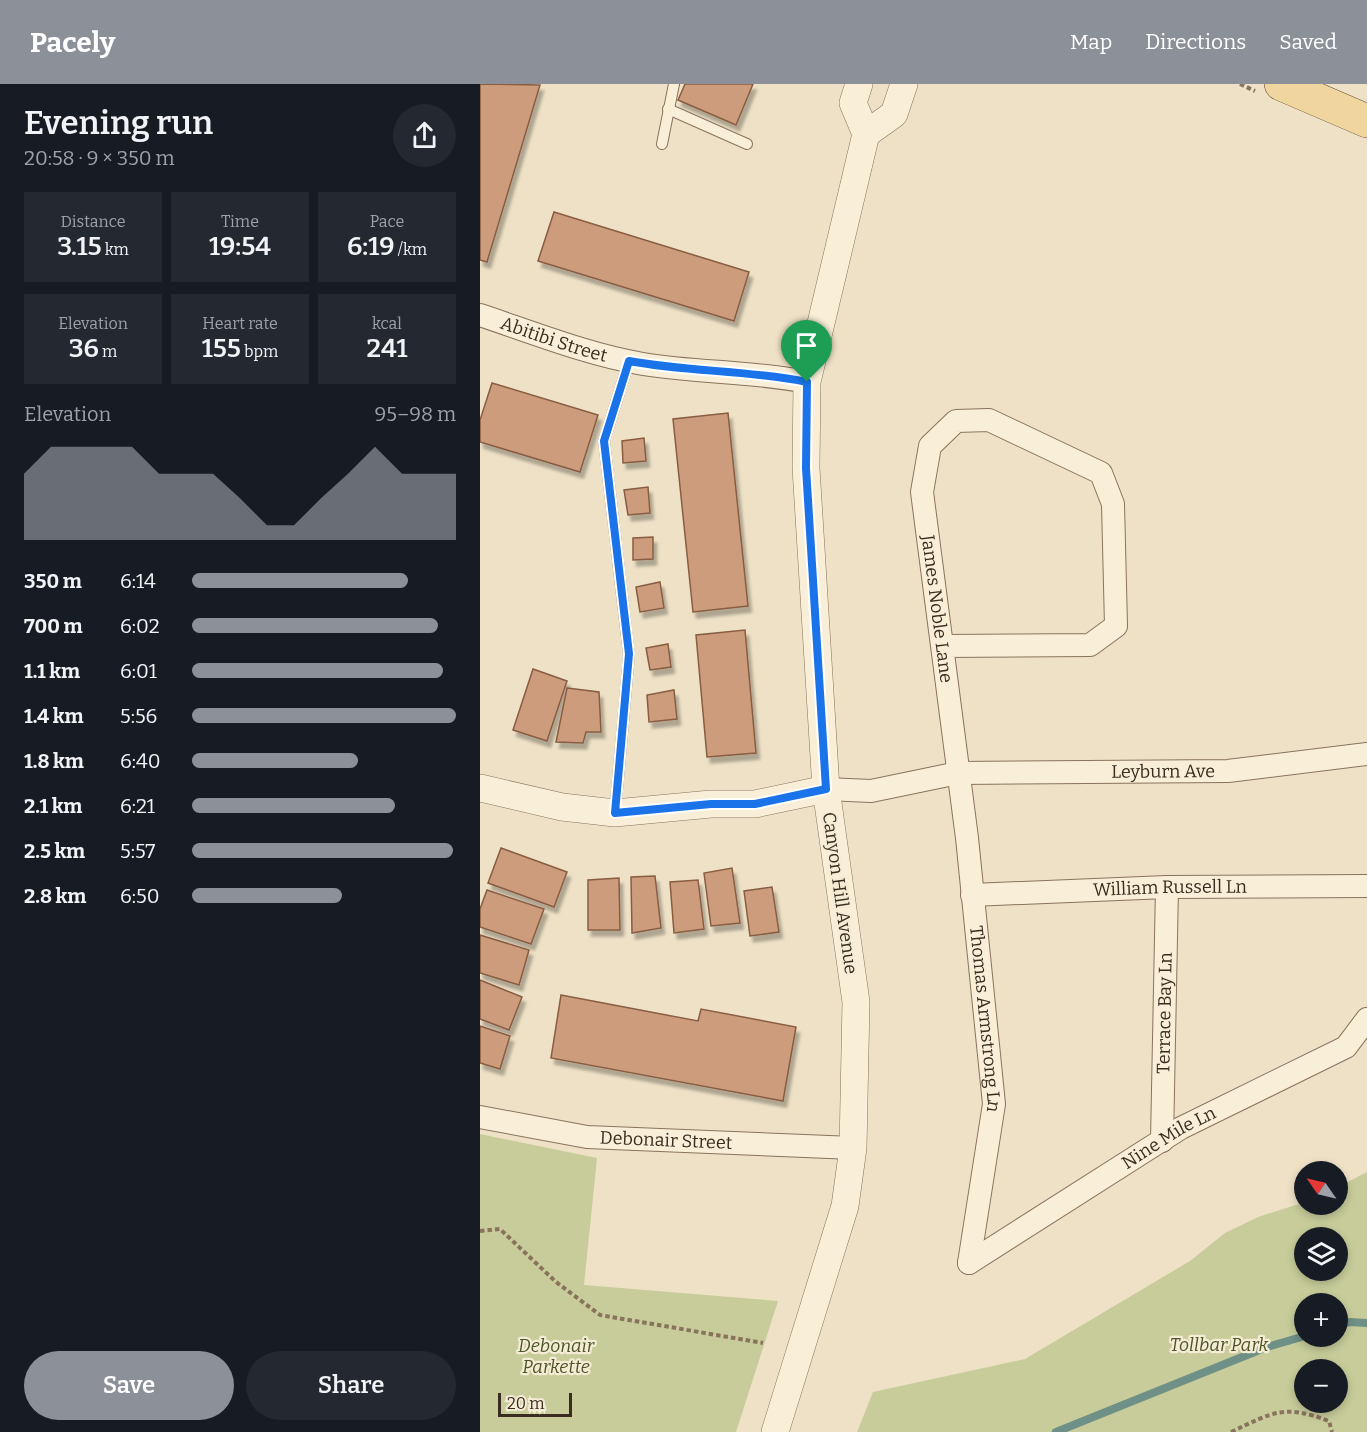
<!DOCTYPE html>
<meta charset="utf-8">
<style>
:root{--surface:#171b24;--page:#242831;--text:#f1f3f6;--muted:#9ea1a6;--accent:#8c9099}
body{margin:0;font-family:Bitter,serif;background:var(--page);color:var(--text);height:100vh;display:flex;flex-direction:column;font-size:22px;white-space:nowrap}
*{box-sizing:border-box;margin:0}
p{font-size:20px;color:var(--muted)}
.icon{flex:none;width:33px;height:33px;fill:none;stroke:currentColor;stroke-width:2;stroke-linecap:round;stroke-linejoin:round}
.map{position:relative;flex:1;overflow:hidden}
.details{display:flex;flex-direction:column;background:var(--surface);width:480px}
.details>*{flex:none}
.needle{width:39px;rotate:304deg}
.tools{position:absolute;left:814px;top:1077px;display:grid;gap:12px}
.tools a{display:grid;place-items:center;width:54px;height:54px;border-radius:50%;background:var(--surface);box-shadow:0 3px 9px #0003;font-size:30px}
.scale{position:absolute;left:18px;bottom:15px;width:74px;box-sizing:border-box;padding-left:6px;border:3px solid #3a2c1f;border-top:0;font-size:16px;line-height:21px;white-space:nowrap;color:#3a2c1f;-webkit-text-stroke:4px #f5ecd6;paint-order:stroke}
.pin{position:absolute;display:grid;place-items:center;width:51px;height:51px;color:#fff;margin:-62px -26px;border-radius:50% 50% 50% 0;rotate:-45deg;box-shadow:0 0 6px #0007}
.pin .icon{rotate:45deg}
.round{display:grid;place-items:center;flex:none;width:63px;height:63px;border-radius:32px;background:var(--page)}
.overview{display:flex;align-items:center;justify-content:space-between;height:102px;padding:0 24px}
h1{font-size:33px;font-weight:600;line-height:45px}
.metrics{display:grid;grid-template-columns:repeat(3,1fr);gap:9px;height:102px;padding:6px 24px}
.metrics div{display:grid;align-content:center;border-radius:0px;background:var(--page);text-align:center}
.metrics b{font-size:26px;font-weight:600}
.metrics small{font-size:16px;font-weight:400}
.metrics p{font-size:16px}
.chart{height:168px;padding:12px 24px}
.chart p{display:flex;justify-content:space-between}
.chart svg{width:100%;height:108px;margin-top:6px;fill:var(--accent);opacity:.7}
.cta{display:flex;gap:12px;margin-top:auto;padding:12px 24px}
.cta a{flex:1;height:69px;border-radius:36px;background:var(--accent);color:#fff;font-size:24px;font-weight:600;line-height:69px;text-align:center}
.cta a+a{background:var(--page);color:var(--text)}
ul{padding:0 24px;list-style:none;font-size:20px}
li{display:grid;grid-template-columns:96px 72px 1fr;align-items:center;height:45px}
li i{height:15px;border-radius:8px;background:var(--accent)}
header{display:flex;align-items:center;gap:36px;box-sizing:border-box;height:84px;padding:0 30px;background:var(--accent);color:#fff}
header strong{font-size:28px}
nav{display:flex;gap:33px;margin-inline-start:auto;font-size:21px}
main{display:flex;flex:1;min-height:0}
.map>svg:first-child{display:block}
.green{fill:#c7cc9a;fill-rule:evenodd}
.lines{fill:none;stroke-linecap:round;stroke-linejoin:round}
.stream{stroke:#6e9087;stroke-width:8}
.building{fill:#cc9c7c;stroke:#885d42;stroke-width:1.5;filter:url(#shadow)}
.service-casing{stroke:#89735c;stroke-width:12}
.minor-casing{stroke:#89735c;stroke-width:24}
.tertiary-casing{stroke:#89735c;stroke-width:28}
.primary-casing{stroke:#574230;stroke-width:34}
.path{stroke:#89735c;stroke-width:4;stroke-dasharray:4.5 3;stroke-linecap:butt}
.service{stroke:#f9efd9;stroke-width:10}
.minor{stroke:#f9efd9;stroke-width:22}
.tertiary{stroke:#f9efd9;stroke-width:27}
.primary{stroke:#f0d59f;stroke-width:33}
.route-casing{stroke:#fff;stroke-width:12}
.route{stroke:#1a73e8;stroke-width:8}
.labels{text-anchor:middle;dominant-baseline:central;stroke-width:4.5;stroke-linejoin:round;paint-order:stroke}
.street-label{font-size:18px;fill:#3a2c1f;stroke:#f5ecd6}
.park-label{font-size:18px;font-style:italic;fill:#4b5626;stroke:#f5ecd6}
</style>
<header>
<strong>Pacely</strong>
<nav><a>Map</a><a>Directions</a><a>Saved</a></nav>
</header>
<main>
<section class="details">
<div class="overview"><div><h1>Evening run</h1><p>20:58 · 9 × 350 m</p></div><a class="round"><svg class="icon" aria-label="share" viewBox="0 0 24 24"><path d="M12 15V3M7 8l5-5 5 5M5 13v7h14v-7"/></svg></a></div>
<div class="metrics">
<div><p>Distance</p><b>3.15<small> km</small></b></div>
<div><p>Time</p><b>19:54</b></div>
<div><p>Pace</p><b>6:19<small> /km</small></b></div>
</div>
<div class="metrics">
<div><p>Elevation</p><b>36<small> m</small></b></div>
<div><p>Heart rate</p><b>155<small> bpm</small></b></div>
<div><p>kcal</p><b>241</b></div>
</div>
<div class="chart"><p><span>Elevation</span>95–98 m</p>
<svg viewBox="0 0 160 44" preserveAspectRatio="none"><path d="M0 44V17L10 6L20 6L30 6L40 6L50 17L60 17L70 17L80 27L90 38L100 38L110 27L120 17L130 6L140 17L150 17L160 17V44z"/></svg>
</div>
<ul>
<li><b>350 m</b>6:14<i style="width:82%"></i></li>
<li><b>700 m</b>6:02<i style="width:93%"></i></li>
<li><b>1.1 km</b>6:01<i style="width:95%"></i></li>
<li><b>1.4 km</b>5:56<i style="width:100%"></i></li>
<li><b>1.8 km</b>6:40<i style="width:63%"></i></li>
<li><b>2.1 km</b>6:21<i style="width:77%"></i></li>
<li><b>2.5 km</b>5:57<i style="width:99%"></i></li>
<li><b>2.8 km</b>6:50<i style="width:57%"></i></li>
</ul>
<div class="cta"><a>Save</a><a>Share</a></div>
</section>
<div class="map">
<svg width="887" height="1348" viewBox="0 0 887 1348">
<defs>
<filter id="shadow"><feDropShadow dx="3.5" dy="6" stdDeviation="1.5" flood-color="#0004"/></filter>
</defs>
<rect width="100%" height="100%" fill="#eee1c6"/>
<g class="green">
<polygon points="0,1050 117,1074 104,1201 298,1217 256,1348 0,1348"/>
<path d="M887,1088v260h-510l16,-40 152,-33 165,-98 35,-28 33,-16 47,-15v2h33v-17zM825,1154h33v32h-33zM825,1220h33v32h-33zM825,1286h33v32h-33z"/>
</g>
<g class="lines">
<g class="stream">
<polyline points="858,1242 869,1238 887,1239"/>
<polyline points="576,1348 787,1263 825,1252"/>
</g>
</g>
<g class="building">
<polygon points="0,0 60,1 7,178 0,176"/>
<polygon points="205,0 273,0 256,41 198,16"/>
<polygon points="74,128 269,188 254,237 58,177"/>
<polygon points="12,299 118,331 100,388 0,358 0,336"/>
<polygon points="248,329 268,522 213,528 193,335"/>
<polygon points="164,354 166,377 143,379 142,357"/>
<polygon points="168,403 170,429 148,431 144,406"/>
<polygon points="173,453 173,475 153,476 153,454"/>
<polygon points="180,498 184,524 160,528 156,503"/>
<polygon points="265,546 276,669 227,673 216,551"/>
<polygon points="188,560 191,583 170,586 166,564"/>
<polygon points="53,585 87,597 67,657 33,646"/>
<polygon points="87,604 119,608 121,648 106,648 103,659 76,658"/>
<polygon points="194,606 197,635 169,638 167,611"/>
<polygon points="21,764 87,788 74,823 8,799"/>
<polygon points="252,784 260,839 231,842 224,789"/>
<polygon points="175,792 181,844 152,849 151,793"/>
<polygon points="139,794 140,846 108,846 108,796"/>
<polygon points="218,796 224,845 194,849 190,798"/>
<polygon points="292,803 299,848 270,852 264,807"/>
<polygon points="7,806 64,825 51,860 0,843 0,825"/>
<polygon points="0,851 49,866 39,901 0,889"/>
<polygon points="0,896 42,913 29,946 0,935"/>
<polygon points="81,911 218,937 221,925 316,943 303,1017 71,974"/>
<polygon points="0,942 30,952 20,985 0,979"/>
</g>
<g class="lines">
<g class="service-casing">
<g id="service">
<polyline points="188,25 267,60"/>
<polyline points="182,60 194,0"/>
<polyline points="135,729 149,571 124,357 149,277"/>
</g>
</g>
<g class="minor-casing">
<g id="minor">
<path id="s1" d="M0,231c51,17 109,40 163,49 54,9 110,7 164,18"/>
<path id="s2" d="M462,562l148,-1 26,-19 -3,-122 -12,-31 -112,-53 -33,1 -26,25 -8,46 45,346 27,266 -25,159"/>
<path id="s3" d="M346,705l45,2 87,-18 270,-2 139,-17"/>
<path id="s4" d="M492,811l195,-8 200,-1"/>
<path id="s5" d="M0,1033l107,20 266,11"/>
<path id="s6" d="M682,1057l5,-254"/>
<path id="s7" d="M489,1179l212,-135 165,-81 21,-28"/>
</g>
</g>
<g class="tertiary-casing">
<g id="tertiary">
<polyline points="386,50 414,30 424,0"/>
<polyline points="0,704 82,723 135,729 231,720 275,720 346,705"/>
<polyline points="295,1348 365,1122 373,1064 376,918 346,705 326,384 327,298 386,50 373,19 379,0"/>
</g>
</g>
<g class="primary-casing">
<polyline id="primary" points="801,0 887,37"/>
</g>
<g class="path">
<polyline points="760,0 775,7"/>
<polyline points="0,1147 20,1145 76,1198 120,1231 283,1259"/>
<path d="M751,1348c43,-20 52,-28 98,-11l3,11"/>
</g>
<use href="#service" class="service"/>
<use href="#minor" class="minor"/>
<use href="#tertiary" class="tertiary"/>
<use href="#primary" class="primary"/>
</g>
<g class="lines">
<g class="route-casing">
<path id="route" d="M149,277c59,11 119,9 178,21l-1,86 20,321 -71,15h-44l-96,9 14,-159 -25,-213z"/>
</g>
<use href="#route" class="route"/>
</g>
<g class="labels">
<g class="street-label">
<text stroke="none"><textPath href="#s1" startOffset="78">Abitibi Street</textPath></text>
<text stroke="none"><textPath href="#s2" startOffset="693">James Noble Lane</textPath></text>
<text stroke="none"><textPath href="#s3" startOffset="339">Leyburn Ave</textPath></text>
<text stroke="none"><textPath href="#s4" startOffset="198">William Russell Ln</textPath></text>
<text transform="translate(360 809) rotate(82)">Canyon Hill Avenue</text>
<text stroke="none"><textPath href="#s6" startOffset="128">Terrace Bay Ln</textPath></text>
<text stroke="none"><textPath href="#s2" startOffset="1106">Thomas Armstrong Ln</textPath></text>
<text stroke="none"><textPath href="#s7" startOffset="236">Nine Mile Ln</textPath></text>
<text stroke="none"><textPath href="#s5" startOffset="188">Debonair Street</textPath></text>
</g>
<g class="park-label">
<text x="739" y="1261">Tollbar Park</text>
<text x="76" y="1262">Debonair<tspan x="76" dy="21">Parkette</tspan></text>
</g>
</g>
</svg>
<div class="tools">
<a><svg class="needle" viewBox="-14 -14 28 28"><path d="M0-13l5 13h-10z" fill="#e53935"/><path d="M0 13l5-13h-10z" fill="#9ea1a6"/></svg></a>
<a><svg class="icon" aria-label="layers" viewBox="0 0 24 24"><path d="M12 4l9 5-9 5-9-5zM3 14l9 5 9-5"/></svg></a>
<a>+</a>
<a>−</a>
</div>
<div class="scale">20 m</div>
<div class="pin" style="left:327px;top:298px;background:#1e9e55"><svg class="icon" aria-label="arrive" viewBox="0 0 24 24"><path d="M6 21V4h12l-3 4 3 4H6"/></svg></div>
</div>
</main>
